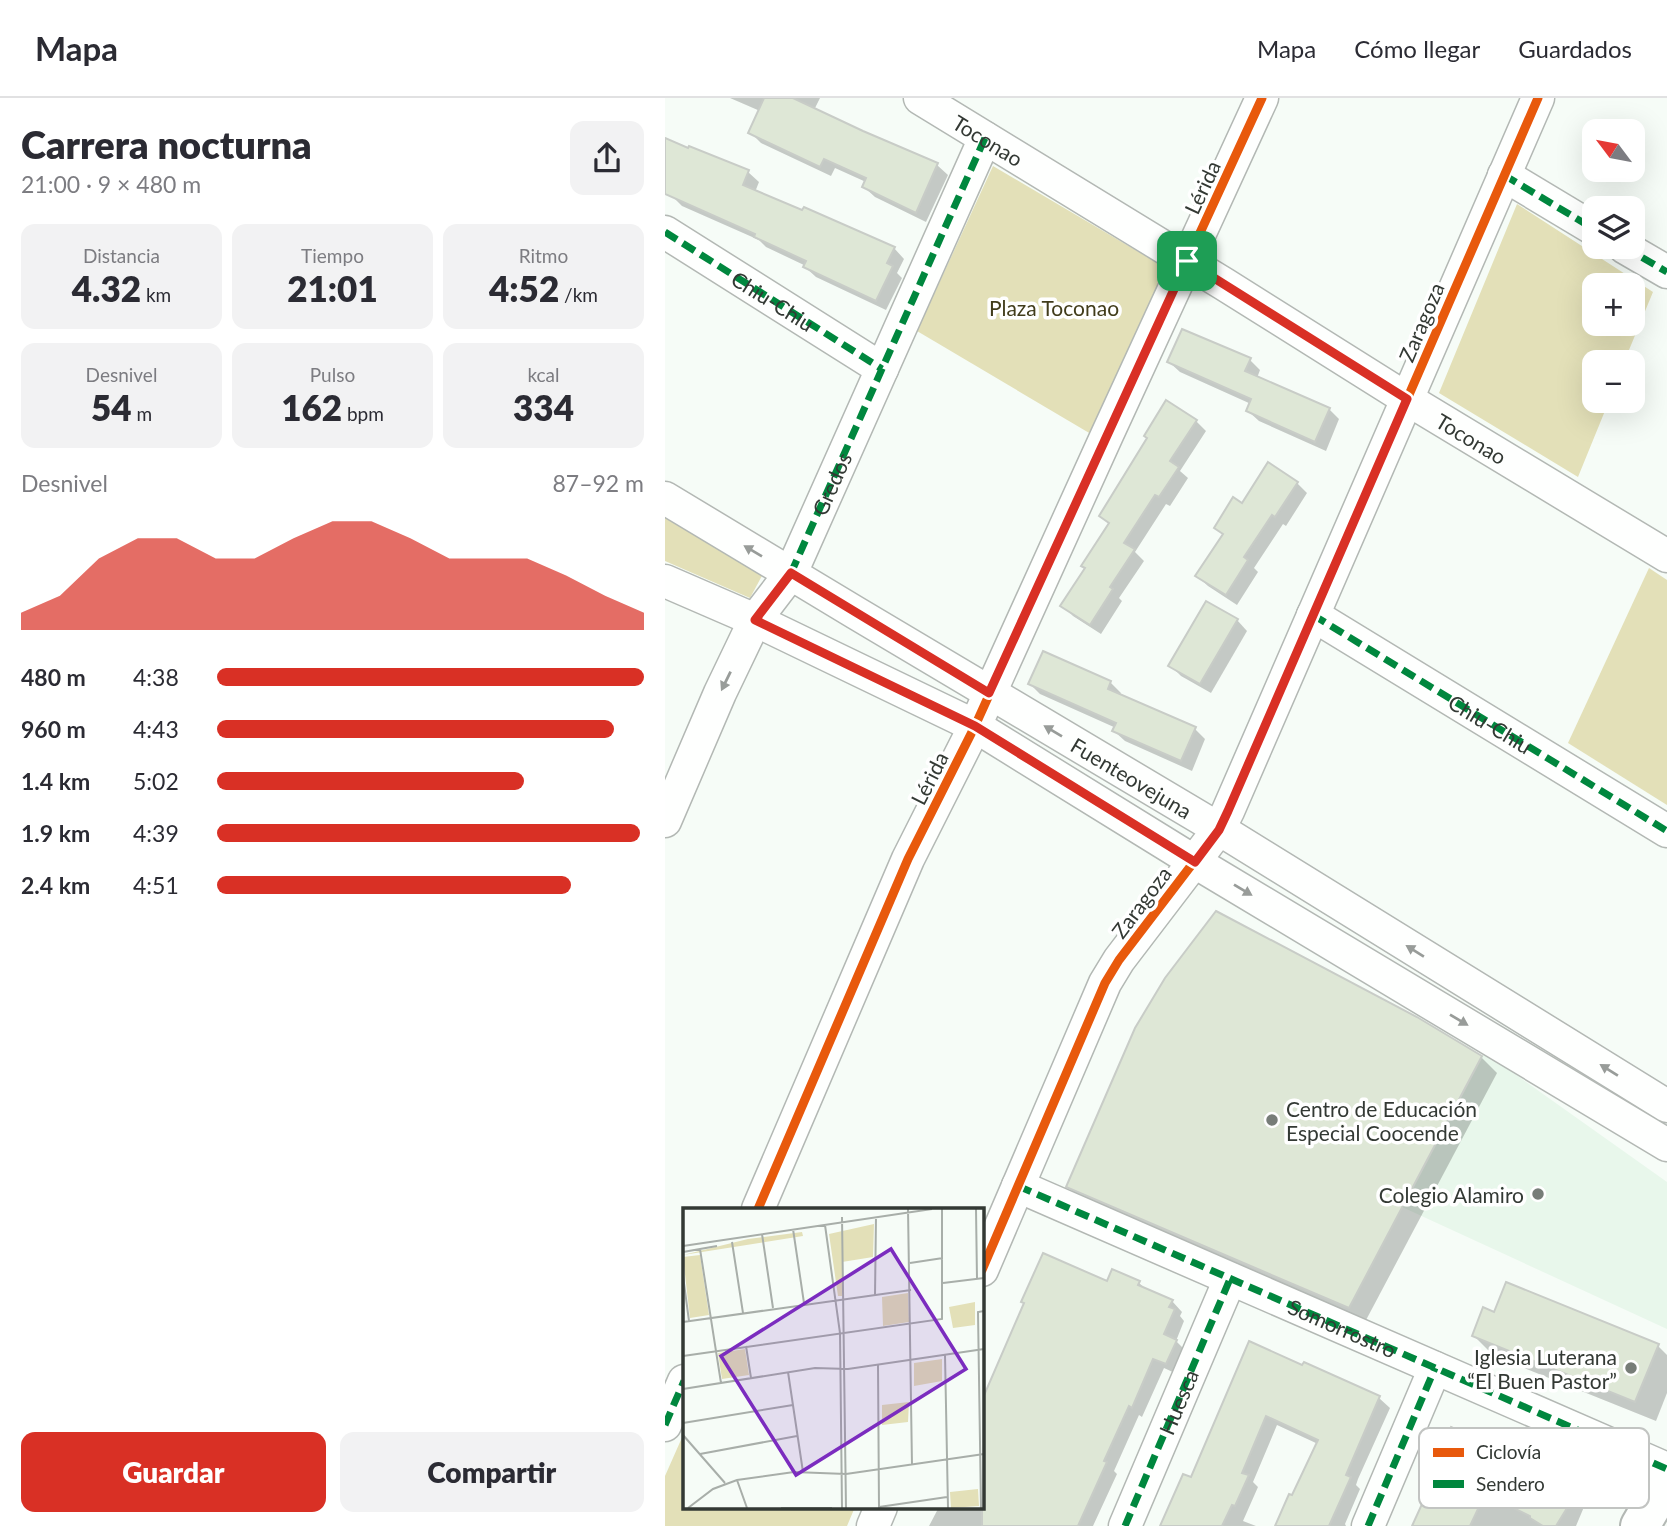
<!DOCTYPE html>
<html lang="es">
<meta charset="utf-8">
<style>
:root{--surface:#fff;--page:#f2f2f3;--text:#2b2b33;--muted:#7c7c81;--line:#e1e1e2;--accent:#d93025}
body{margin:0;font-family:Lato,sans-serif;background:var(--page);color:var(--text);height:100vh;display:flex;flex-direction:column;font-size:26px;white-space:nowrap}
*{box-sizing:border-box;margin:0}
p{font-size:23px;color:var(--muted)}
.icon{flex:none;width:38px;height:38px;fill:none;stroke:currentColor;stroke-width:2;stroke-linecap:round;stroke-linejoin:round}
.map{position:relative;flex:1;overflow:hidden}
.sheet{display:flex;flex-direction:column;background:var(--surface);width:665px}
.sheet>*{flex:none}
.needle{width:46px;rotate:302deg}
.fabs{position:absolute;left:917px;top:21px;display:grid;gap:14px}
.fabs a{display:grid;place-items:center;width:63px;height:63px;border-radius:14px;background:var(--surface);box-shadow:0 7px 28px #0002;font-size:35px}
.pin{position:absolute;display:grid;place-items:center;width:60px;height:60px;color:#fff;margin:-30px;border-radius:14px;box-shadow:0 4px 10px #0006}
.round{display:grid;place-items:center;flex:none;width:74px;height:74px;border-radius:14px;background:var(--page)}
.overview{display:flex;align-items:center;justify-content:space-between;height:119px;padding:0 21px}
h1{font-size:38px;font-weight:800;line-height:52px}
.figures{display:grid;grid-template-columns:repeat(3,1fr);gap:10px;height:119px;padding:7px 21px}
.figures div{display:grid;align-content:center;border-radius:14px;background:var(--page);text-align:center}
.figures b{font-size:35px;font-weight:800}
.figures small{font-size:19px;font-weight:400}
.figures p{font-size:19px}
.chart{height:196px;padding:14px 21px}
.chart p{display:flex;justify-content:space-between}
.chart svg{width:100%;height:126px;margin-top:7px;fill:var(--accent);opacity:.7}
.action{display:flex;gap:14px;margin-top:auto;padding:14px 21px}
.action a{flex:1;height:80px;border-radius:14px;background:var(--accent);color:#fff;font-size:28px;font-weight:800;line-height:80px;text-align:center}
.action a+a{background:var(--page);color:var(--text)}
ul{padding:0 21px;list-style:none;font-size:23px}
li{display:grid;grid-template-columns:112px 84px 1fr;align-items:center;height:52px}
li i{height:18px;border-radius:9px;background:var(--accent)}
header{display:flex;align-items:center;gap:42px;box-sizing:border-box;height:98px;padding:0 35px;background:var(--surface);border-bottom:2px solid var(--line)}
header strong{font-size:33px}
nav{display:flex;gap:38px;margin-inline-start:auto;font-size:24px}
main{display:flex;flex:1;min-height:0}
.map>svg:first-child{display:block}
.built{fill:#e8f7eb}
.green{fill:#e3e0b8;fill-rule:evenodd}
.shadow{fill:#0003}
.building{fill:#dee7d6;stroke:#c8ccc7;stroke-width:2}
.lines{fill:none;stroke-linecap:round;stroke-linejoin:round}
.minor-casing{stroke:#b3b8b4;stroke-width:35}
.tertiary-casing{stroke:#b3b8b4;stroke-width:42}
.minor{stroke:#fefffe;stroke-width:32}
.tertiary{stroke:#fefffe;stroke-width:38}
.quiet{stroke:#00873e;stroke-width:7;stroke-dasharray:14 7;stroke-linecap:butt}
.cycleway-casing{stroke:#fff;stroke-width:13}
.cycleway{stroke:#e8590c;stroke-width:9}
.oneway{fill:#989c99}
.route-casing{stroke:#fff;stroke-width:14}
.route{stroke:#d93025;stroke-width:9}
.poi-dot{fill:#777d78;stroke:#fff;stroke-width:2.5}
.labels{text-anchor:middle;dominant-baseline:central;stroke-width:7;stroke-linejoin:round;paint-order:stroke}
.street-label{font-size:21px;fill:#333934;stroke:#fff}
.park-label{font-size:21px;fill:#413c1b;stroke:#fff}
.poi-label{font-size:21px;fill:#333934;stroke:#fff;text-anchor:end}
.inset-road{fill:none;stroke:#a8aea9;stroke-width:2}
.view{fill:#7b2cbf;fill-opacity:0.15;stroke:#7b2cbf;stroke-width:3.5}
.inset-edge{fill:none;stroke:#333934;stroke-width:3.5}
.key{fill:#fff;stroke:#c2c4c2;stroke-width:2}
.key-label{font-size:19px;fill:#333934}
</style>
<header>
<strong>Mapa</strong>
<nav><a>Mapa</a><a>Cómo llegar</a><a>Guardados</a></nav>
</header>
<main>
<section class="sheet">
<div class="overview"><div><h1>Carrera nocturna</h1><p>21:00 · 9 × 480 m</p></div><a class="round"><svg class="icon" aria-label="share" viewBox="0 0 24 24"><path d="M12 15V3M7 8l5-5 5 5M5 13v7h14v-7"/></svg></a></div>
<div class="figures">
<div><p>Distancia</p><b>4.32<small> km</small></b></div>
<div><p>Tiempo</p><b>21:01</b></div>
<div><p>Ritmo</p><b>4:52<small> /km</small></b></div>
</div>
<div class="figures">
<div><p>Desnivel</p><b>54<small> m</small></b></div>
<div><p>Pulso</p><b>162<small> bpm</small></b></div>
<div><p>kcal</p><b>334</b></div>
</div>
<div class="chart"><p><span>Desnivel</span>87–92 m</p>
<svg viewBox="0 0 160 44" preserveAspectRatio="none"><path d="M0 44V38L10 32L20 19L30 12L40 12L50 19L60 19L70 12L80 6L90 6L100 12L110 19L120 19L130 19L140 25L150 32L160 38V44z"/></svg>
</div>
<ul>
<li><b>480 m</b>4:38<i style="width:100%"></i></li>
<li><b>960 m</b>4:43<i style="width:93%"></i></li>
<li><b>1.4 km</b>5:02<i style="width:72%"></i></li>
<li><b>1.9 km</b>4:39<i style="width:99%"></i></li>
<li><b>2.4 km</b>4:51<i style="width:83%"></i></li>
</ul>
<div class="action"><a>Guardar</a><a>Compartir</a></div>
</section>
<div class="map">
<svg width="1002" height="1428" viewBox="0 0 1002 1428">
<rect width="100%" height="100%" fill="#f6fcf7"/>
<polygon class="built" points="819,954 1002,1084 1002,1231 737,1109"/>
<g class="green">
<polygon points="328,68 506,173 431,339 252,233"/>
<path d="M852,106l136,88 -29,70h-30v39h15l-31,76 -139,-84zM929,187h39v39h-39z"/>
<polygon points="0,415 99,474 85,500 0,463"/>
<polygon points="984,470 1002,482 1002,707 903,645"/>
<polygon points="19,1335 19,1409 190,1409 182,1428 0,1428 0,1378"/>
</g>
<g class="shadow">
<polygon points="65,0 155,0 149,12 197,35 272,67 283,77 261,124 210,99 199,89 201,84 170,70 166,78 96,45 86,35 95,13"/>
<polygon points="0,42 24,52 25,50 83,74 94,84 90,94 229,150 239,161 232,175 237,180 221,212 151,179 140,169 141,168 101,149 94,142 17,108 6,97 0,87"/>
<polygon points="585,262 595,272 592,280 664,311 674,321 661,353 594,323 583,313 586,306 515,274 504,264"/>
<polygon points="531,323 541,333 515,373 523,380 505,408 501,406 470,454 479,463 454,500 457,503 436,536 408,518 398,507 421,470 445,426 436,418"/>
<polygon points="632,385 642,395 621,428 618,426 589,470 593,474 572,507 543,488 532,478 559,437 551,429 577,407"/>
<polygon points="572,522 582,533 546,595 516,578 505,567"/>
<polygon points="445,584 456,595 454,598 530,631 540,641 527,673 460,643 449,633 451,630 375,596 365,586"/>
<polygon points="816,959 832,975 700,1224 419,1104 403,1089"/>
<polygon points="443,1185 474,1185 483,1193 507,1203 517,1214 515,1218 519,1223 511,1243 521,1253 512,1276 499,1270 477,1319 474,1317 449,1373 452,1376 428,1428 264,1428 274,1409 317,1409 317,1306 361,1206"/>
<polygon points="830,1216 993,1248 1002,1257 1002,1295 991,1323 829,1258 809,1238"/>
<polygon points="639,1266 714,1300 725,1310 693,1381 691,1387 695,1391 680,1426 681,1428 612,1428 628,1400 653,1346 612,1327 588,1384 593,1389 578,1423 591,1428 497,1428 527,1381"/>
<polygon points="878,1370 913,1387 924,1397 911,1428 748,1428 769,1384 764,1378 877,1372"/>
</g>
<g class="building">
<polygon points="99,0 128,0 198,33 273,65 251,115 197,89 201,80 159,61 155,69 83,35"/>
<polygon points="0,40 23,50 24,48 84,72 78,87 137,112 139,109 230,149 222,165 228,168 211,203 138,169 141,163 89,139 90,136 0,96"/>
<polygon points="517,231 586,260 580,273 665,310 650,344 581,313 586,301 502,264"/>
<polygon points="501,302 532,322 505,363 514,369 494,399 490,397 459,445 470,451 445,489 448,491 425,527 395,508 420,470 416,468 444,425 434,418 482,340 479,338"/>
<polygon points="603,364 633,384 610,419 607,417 579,459 583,462 561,497 530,478 558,436 549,430 568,399 577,405"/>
<polygon points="541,503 573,521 535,586 503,568"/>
<polygon points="378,553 446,583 443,591 531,629 516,663 447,633 451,625 363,586"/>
<polygon points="551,813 752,919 817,958 684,1210 401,1089 470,930 500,880"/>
<polygon points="378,1155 442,1183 447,1171 475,1183 473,1187 508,1202 504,1209 510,1211 499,1236 512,1242 501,1266 488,1261 467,1310 464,1308 439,1363 442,1364 413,1428 317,1428 317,1302 359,1205 356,1204"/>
<polygon points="841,1184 994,1246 970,1304 807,1238 818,1209 829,1214"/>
<polygon points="584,1243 637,1267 639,1264 715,1298 684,1370 681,1377 686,1379 664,1428 610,1428 624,1396 627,1397 653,1342 601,1318 577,1375 584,1377 570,1408 567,1407 557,1428 495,1428 518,1376 526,1379"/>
<polygon points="786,1329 822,1347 823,1345 877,1370 878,1368 914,1385 909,1397 910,1397 891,1428 878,1428 865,1420 865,1418 820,1396 805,1428 747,1428 768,1382 762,1379"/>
</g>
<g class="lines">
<g class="minor-casing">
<g id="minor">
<path id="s1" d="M255,0l304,186 183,115 260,157"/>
<polyline points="839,77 929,131"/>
<path id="s2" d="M0,134l217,137"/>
<polyline points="959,149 1002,174"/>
<path id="s3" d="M0,400l191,115 363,216 448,277"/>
<polyline points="0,483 90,522 310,628 530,764 1002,1047"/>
<polyline points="648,517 1002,733"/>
<polyline points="0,723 55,595 90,522 126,475 320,40"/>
<path id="s4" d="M353,1088l649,283"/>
<polyline points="93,1111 243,761 310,628 442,337 597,0"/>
<polyline points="317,1172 440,885 454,862 554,731 563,713 873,0"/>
<polyline points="0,1327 19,1283"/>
<polyline points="208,1428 216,1409"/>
<polyline points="460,1428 565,1181"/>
<polyline points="703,1428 770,1270"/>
</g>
</g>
<g class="tertiary-casing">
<polyline id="tertiary" points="975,1428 1002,1382"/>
</g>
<use href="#minor" class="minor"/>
<use href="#tertiary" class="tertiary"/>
<g class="quiet">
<polyline points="839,77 929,131"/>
<polyline points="0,134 217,271"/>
<polyline points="959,149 1002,174"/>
<path id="s5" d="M126,475l194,-435"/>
<path id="s6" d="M648,517l354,216"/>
<polyline points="353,1088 1002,1371"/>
<polyline points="0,1327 19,1283"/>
<path id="s7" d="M460,1428l105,-247"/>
<polyline points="703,1428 770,1270"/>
</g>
<g class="cycleway-casing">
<g id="cycleway">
<polyline points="93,1111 243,761 310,628 442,337 597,0"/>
<polyline points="317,1172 440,885 454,862 554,731 563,713 873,0"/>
</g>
</g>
<use href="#cycleway" class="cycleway"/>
</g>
<defs><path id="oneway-solid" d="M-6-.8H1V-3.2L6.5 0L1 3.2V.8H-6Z" transform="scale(1.75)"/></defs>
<g class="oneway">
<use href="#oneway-solid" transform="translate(88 453) rotate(-149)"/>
<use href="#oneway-solid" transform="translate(61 583) rotate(116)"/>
<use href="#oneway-solid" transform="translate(388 633) rotate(-149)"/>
<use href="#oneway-solid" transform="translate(578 792) rotate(31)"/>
<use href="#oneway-solid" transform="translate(750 853) rotate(-148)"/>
<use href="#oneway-solid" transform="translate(794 922) rotate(31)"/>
<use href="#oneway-solid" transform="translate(944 972) rotate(-148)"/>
</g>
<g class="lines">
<g class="route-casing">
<polygon id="route" points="522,163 742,301 563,713 554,732 530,764 310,628 90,522 126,475 324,595"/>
</g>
<use href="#route" class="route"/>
</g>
<g class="poi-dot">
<circle cx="607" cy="1022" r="7"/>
<circle cx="873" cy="1096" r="7"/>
<circle cx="966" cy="1270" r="7"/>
</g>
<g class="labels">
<g class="street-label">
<text stroke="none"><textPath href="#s1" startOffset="80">Toconao</textPath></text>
<text transform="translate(537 89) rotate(-65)">Lérida</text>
<text stroke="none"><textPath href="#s2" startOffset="128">Chiu-Chiu</textPath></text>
<text transform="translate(756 224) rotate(-67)">Zaragoza</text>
<text stroke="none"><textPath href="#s1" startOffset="648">Toconao</textPath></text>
<text stroke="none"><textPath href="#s5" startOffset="98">Gredos</textPath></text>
<text stroke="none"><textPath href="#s6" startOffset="208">Chiu-Chiu</textPath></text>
<text transform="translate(264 680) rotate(-63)">Lérida</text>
<text stroke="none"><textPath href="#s3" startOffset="544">Fuenteovejuna</textPath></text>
<text transform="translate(476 804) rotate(-53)">Zaragoza</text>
<text stroke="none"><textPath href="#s4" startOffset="354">Somorrostro</textPath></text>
<text stroke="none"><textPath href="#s7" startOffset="135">Huesca</textPath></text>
</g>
<g class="park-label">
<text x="389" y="209">Plaza Toconao</text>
</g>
<g class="poi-label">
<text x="621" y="1010" text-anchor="start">Centro de Educación<tspan x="621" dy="24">Especial Coocende</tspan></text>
<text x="859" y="1096">Colegio Alamiro</text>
<text x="952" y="1258">Iglesia Luterana<tspan x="952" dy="24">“El Buen Pastor”</tspan></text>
</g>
</g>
<g transform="translate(18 1110)">
<rect width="301" height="301" fill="#f6fcf7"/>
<path d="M191,16l-1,33 -31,5v34h-4l-9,-62zM119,24l1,4 -120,19 65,-16zM17,47l9,60 -19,3 -7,-61zM225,85l1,29 -26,4 -1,-29zM292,94v23l-22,3 -4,-21zM62,141l4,26 -27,4 -4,-26zM259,151v22l-28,5v-23zM226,194l-1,20 -26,3v-20zM295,281l1,17 -28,2 -1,-16z" fill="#e3e0b8"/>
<path class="inset-road" d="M225,1l4,256M293,1l1,70M159,9l4,291M142,17l15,108 2,175M110,21l11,74M79,26l11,74M49,34l11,71M0,38l249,-37M17,41l21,134M0,44l34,-6M227,55l33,-5M0,68l6,45M260,75l41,-5M192,87l1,-78M0,114l228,-32M63,138l5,32M262,147l3,153M0,148l259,-37v-110M195,157l1,143M105,164l15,100M0,181l132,-21 33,1 136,-20M0,215l110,-18M0,227l42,48M17,246l97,-18M54,272l10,28M196,299l68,-10M5,300l25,-19 24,-9 57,-8 52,2 138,-20M98,300h51M298,300l-3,-196 6,-1"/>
<path class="view" d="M208,41l75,120 -170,106 -75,-119z"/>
<rect width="301" height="301" class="inset-edge"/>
</g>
<rect x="754" y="1330" width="230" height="80" rx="10" class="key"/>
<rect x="768" y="1350" width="31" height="9" fill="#e8590c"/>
<rect x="768" y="1382" width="31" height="8" fill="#00873e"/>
<g class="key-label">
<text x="811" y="1361">Ciclovía</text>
<text x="811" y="1393">Sendero</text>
</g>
</svg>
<div class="fabs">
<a><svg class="needle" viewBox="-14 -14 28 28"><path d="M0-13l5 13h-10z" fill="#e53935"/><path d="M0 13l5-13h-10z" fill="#7c7c81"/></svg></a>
<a><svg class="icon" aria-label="layers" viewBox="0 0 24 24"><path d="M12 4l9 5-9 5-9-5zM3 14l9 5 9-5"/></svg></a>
<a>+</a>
<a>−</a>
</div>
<div class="pin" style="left:522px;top:163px;background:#1e9e55"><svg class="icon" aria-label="arrive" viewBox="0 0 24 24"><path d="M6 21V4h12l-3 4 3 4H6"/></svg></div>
</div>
</main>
